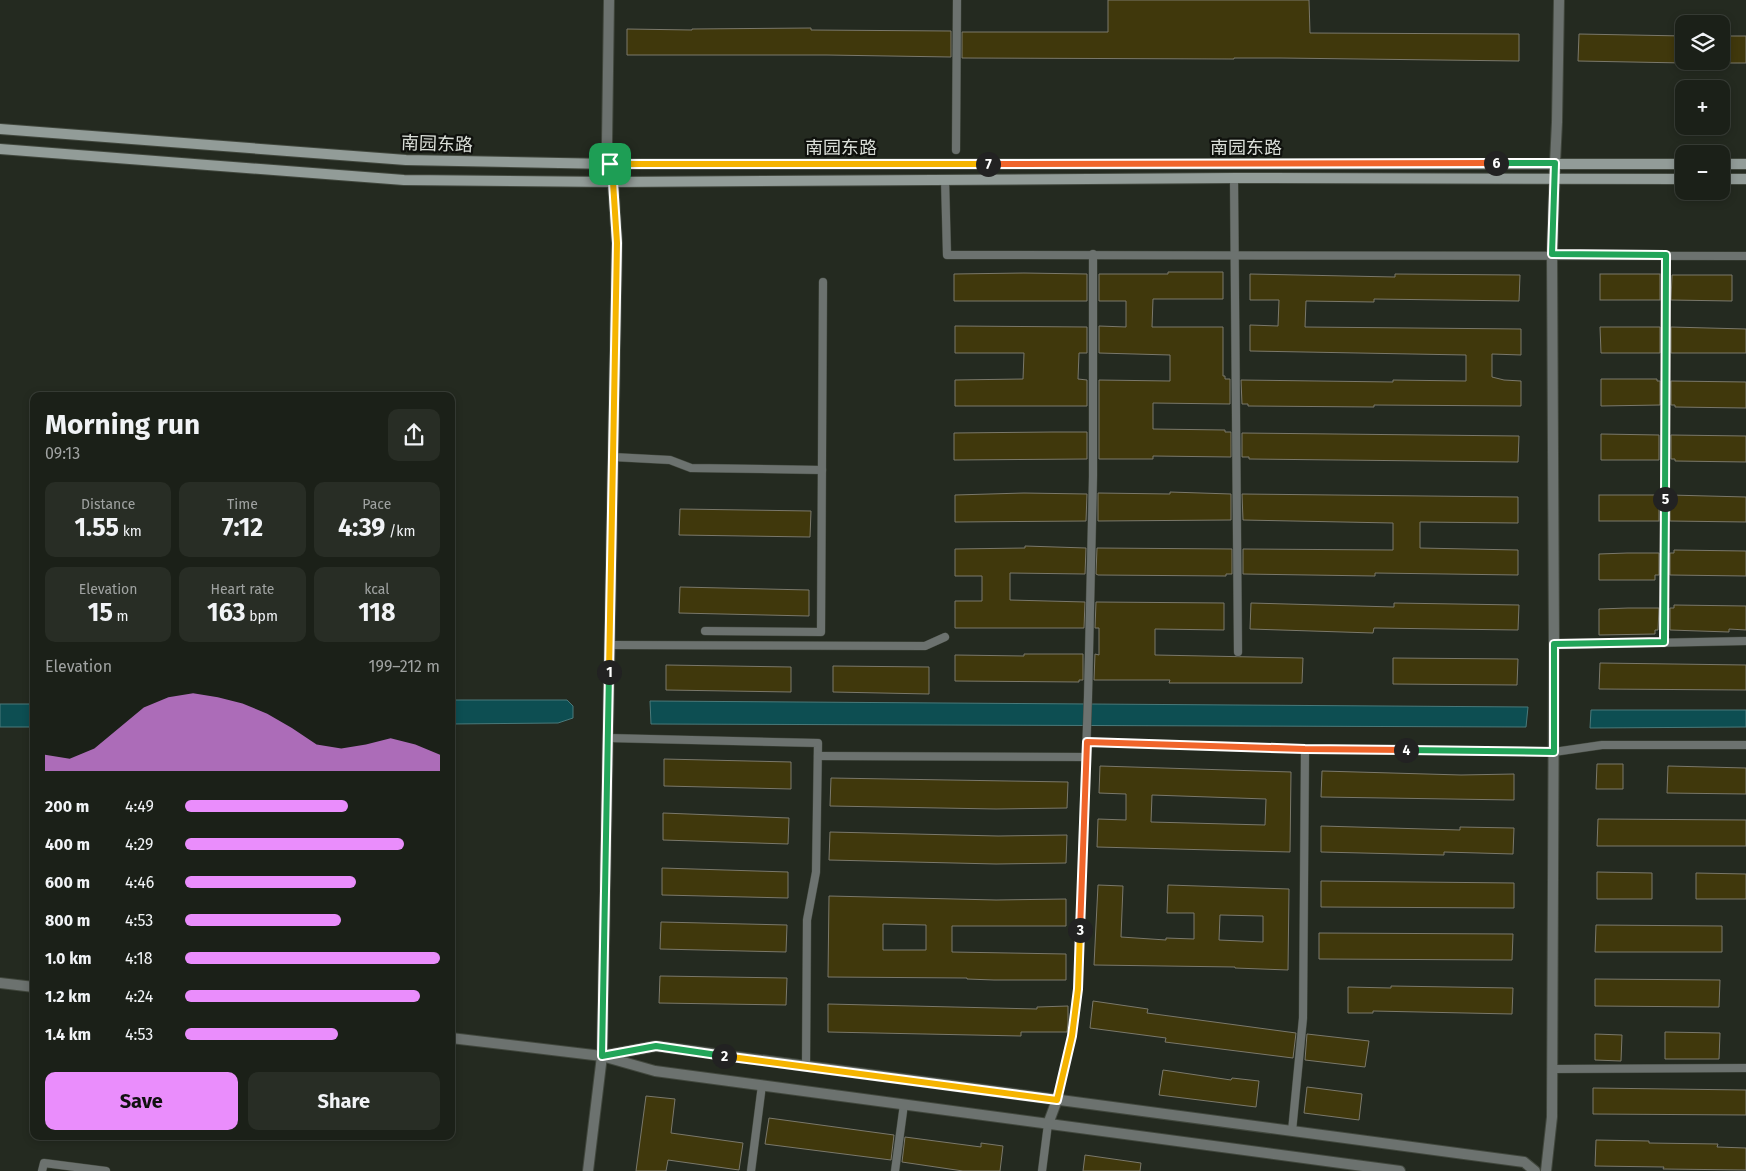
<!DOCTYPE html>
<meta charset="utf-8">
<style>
:root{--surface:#1b2018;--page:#282d25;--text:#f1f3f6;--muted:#a0a3a2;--line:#393e37;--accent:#ea8dfc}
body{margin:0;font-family:"Fira Sans","Noto Sans SC",sans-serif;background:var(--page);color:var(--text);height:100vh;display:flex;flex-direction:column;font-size:19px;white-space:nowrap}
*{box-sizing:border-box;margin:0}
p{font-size:16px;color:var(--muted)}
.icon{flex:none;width:28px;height:28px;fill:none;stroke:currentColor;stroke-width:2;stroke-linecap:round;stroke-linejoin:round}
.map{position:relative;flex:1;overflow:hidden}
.details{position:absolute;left:30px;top:392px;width:425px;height:748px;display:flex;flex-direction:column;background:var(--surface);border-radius:10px;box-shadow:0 2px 8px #0003,0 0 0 1px var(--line)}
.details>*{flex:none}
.buttons{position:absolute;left:1675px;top:15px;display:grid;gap:10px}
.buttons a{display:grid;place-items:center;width:55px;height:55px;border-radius:10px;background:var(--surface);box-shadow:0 2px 8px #0003,0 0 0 1px var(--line);font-size:25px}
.pin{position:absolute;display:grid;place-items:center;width:42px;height:42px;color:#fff;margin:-21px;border-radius:10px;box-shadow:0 2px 8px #0006}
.km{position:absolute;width:25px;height:25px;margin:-12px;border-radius:50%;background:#222;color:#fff;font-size:14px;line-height:25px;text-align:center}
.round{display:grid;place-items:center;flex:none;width:52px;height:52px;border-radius:10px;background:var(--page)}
.overview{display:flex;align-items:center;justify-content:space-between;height:85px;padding:0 15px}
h1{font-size:28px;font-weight:700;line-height:38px}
.stats{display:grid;grid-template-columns:repeat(3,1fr);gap:8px;height:85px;padding:5px 15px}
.stats div{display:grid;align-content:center;border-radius:10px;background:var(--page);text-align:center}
.stats b{font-size:25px;font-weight:700}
.stats small{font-size:14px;font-weight:400}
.stats p{font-size:14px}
.chart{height:140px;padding:10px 15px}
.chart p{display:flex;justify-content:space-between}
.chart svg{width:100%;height:90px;margin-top:5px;fill:var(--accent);opacity:.7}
.action{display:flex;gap:10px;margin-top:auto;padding:10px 15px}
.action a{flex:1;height:58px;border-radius:10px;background:var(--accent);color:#111;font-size:20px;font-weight:700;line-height:58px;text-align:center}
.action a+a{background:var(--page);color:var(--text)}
ul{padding:0 15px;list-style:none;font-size:16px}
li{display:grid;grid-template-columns:80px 60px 1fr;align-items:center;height:38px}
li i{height:12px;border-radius:6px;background:var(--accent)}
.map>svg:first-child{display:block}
.water{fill:#0d4e52;stroke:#4a797a}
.building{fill:#40380c;stroke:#7a786b;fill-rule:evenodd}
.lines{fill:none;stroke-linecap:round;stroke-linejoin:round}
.service-casing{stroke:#41473d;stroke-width:9}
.minor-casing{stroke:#41473d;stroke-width:12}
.tertiary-casing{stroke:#41473d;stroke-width:12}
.secondary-casing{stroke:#41473d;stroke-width:12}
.service{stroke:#6c726f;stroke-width:8}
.minor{stroke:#6c726f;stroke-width:10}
.tertiary{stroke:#6c726f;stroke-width:10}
.secondary{stroke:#929c98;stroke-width:10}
.split-1-casing{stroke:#fff;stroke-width:10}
.split-2-casing{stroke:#fff;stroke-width:10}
.split-3-casing{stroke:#fff;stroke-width:10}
.split-4-casing{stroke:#fff;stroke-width:10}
.split-5-casing{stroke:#fff;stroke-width:10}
.split-6-casing{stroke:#fff;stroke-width:10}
.split-7-casing{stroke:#fff;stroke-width:10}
.split-8-casing{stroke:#fff;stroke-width:10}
.split-1{stroke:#f5b400;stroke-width:6}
.split-2{stroke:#22a559;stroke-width:6}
.split-3{stroke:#f5b400;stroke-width:6}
.split-4{stroke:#f0652b;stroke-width:6}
.split-5{stroke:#22a559;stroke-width:6}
.split-6{stroke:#22a559;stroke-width:6}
.split-7{stroke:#f0652b;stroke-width:6}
.split-8{stroke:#f5b400;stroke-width:6}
.labels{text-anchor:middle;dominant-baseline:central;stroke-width:4.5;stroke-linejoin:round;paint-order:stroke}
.street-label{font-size:18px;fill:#daded8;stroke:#0f110d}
</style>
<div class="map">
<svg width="1746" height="1171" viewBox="0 0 1746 1171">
<rect width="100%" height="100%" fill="#242a20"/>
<g class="water">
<polygon points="451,700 567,700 573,706 573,718 558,723 451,724"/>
<polygon points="650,701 1528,707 1526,727 651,724"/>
<rect x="0" y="704" width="34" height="23"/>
<polygon points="1591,710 1746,710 1746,727 1590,728"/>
</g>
<g class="building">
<polygon points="1108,0 1309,0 1310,33 1519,34 1519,61 1281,58 1234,58 1234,59 962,58 962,32 1108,32"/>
<polygon points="811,28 811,30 951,31 951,57 827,55 627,55 627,29 692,30 692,29"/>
<polygon points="1579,34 1684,36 1684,63 1578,61"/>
<rect x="1721" y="36" width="25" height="27"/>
<polygon points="1168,272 1223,272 1223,299 1153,299 1152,327 1223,327 1223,376 1225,376 1225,379 1230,379 1230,404 1153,403 1153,429 1225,430 1225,432 1231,432 1231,457 1153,456 1153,459 1099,459 1099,380 1170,381 1170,355 1099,353 1099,326 1126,327 1126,301 1099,301 1099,274 1168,274"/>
<polygon points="1024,273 1087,274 1087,301 954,301 954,274"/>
<polygon points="1250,274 1395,277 1395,274 1520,275 1519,301 1374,299 1374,302 1306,301 1305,327 1521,329 1521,355 1492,354 1492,377 1504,380 1521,381 1521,406 1374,405 1374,407 1248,406 1248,404 1242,404 1241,380 1393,382 1393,380 1466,381 1466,355 1250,351 1250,325 1278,326 1279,300 1250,300"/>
<rect x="1600" y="274" width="60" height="26"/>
<polygon points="1672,275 1732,275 1732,301 1671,300"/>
<polygon points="955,326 1087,327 1087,353 1079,353 1078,379 1087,380 1087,406 955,406 955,380 1023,379 1024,353 955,353"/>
<polygon points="1600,327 1660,327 1660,353 1601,353"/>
<polygon points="1671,327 1746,329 1746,353 1671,353"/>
<polygon points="1601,379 1657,379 1657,381 1660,381 1660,405 1601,406"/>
<polygon points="1671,381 1746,382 1746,408 1675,407 1675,405 1671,405"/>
<polygon points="1052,432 1087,432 1087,459 954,460 954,433"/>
<polygon points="1242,433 1519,436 1518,462 1249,459 1249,457 1242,457"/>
<polygon points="1601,434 1659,435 1659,460 1601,460"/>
<polygon points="1671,435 1746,436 1746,462 1675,461 1675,459 1671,459"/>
<polygon points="1170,492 1231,494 1231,520 1098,521 1098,493 1170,494"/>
<polygon points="1024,493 1087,494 1086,521 955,522 955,495"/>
<polygon points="1242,494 1518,497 1518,523 1420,522 1420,548 1518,550 1518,575 1375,573 1375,576 1243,574 1243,549 1393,550 1393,523 1243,520"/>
<rect x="1599" y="495" width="60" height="26"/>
<polygon points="1670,495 1746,497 1746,522 1670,521"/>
<polygon points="680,509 811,511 810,537 679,535"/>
<polygon points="1025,546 1086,548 1085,574 1010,573 1010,600 1085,602 1084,628 955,628 955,601 982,601 982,576 955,576 955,549 1025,548"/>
<polygon points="1097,548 1232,549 1232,574 1226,574 1226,576 1098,575 1096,574"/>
<polygon points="1674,550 1746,551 1746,576 1670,575 1670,553 1674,553"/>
<polygon points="1627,553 1659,553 1659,575 1655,575 1655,580 1599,580 1599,554"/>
<polygon points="680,587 809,590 809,616 679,613"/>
<polygon points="1096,602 1224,603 1224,630 1155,629 1155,655 1303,658 1302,683 1169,683 1170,680 1094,680 1095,654 1099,655 1099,628 1095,628"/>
<polygon points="1251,603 1394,607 1394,603 1519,605 1518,630 1374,628 1373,633 1250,629"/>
<polygon points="1674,605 1746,606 1746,630 1729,629 1729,632 1670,630 1670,608 1674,608"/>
<polygon points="1628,608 1659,608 1658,630 1655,630 1655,634 1599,635 1599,609"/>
<polygon points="1024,654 1083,654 1083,680 1079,680 1079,682 955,681 955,655 1024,656"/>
<polygon points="1393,658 1518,659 1517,685 1393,684"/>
<polygon points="1600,663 1746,665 1746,690 1599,689"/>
<polygon points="666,665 791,667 791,692 666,690"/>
<polygon points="833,666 929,667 929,694 833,692"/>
<polygon points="664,759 791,762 791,789 664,786"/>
<polygon points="1597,764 1623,764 1623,789 1596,789"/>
<path d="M1100,766l191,6 -1,80 -193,-5 1,-28 28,1v-26l-27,-1zM1152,795l114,4 -1,26 -114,-3z"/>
<polygon points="1668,766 1746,768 1746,794 1667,793"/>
<polygon points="1322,771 1461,775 1514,774 1514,800 1321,797"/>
<polygon points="831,778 1068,782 1067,808 996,809 830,806"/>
<polygon points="663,813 789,818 788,844 663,840"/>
<polygon points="1598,819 1746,820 1746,846 1597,846"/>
<polygon points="1321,826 1460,830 1460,827 1514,828 1513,854 1444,852 1444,855 1321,852"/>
<polygon points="830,832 998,836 1067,835 1066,863 996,864 829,860"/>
<polygon points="662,868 788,872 788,898 662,895"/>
<polygon points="1597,872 1652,873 1652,899 1597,899"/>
<polygon points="1696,873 1746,874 1746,899 1696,899"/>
<polygon points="1321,881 1514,883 1514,908 1321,907"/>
<path d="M1098,885l25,1 -2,51 45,3v-2l28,1v-26h-27l1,-28 121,4 -1,81 -53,-2v-1l-141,-2zM1220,915l43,1v26l-44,-2z"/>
<path d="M829,896l167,4 70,-1v27h-114v26l114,2v26h-72l-27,-1v-1l-139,-1zM883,924l43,1v25h-43z"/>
<polygon points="661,922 787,925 786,952 660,949"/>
<polygon points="1596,925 1722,926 1722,952 1595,952"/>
<polygon points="1319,933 1513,934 1512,960 1319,959"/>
<polygon points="660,976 787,978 786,1005 659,1003"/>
<polygon points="1595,979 1720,980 1719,1007 1595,1006"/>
<polygon points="1391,986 1513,988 1512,1014 1373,1011 1373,1013 1348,1013 1348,987 1391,988"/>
<polygon points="1093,1001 1148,1009 1147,1013 1296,1033 1293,1058 1165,1042 1166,1038 1090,1028"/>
<polygon points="828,1004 1037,1009 1037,1007 1068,1006 1068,1022 1067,1032 1021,1032 1021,1036 828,1032"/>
<polygon points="1665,1032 1720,1033 1719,1059 1665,1059"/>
<polygon points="1307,1034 1369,1041 1365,1067 1305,1060"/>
<polygon points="1595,1034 1622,1035 1621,1061 1595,1060"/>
<polygon points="1163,1070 1231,1080 1232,1078 1259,1081 1256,1107 1159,1095"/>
<polygon points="1307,1087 1362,1094 1359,1120 1304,1113"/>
<polygon points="1593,1088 1746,1090 1746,1115 1593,1114"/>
<polygon points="646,1096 675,1099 671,1133 743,1143 739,1170 668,1160 666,1171 636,1171"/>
<polygon points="769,1118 894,1135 891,1160 765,1144"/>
<polygon points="905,1137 981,1147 981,1143 1003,1146 1000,1171 963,1171 902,1162"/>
<polygon points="1596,1140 1649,1141 1649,1143 1718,1144 1717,1147 1746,1148 1746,1170 1663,1169 1664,1167 1595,1166"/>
<polygon points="1085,1155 1141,1163 1140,1171 1083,1171"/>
</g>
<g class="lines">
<g class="service-casing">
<g id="service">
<polyline points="956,150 957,0"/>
<polyline points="1234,178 1238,652"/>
<polyline points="945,179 947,255 1746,256"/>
<polyline points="613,457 670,460 691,468 822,470"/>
<polyline points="705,631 821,632 823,282"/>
<polyline points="1664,643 1666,255"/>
<polyline points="610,645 925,646 945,637"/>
<polyline points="1554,645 1746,641"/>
<polyline points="608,738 818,743 816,872 807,920 806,1067"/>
<polyline points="1087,742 1305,749 1303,1018 1292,1131"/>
<polyline points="1305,749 1554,752 1602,745 1746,745"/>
<polyline points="818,756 1085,757"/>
<polyline points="1552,1069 1746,1068"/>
<polyline points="1057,1100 1072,1036 1078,989 1088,697 1093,476 1093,254"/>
<polyline points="42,1171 44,1163 106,1171"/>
<polyline points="751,1171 762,1085"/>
<polyline points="895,1171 904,1104"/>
<polyline points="1042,1171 1048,1124"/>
</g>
</g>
<g class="minor-casing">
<g id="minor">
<polyline points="609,0 607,143 610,164"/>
<polyline points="1555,163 1557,122 1559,0"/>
</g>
</g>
<g class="tertiary-casing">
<g id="tertiary">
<polyline points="0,983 34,987"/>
<polyline points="451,1038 602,1056"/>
<polyline points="1048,1124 1057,1100"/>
<polyline points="588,1171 602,1056 617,243 613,182 610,164"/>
<polyline points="1400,1171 655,1071 602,1056 656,1046 1524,1162 1535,1171"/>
<polyline points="1546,1171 1552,1117 1554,645 1552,255 1555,163"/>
</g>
</g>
<g class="secondary-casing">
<g id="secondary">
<polyline points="0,129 406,160 610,164 1684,164"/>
<polyline points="0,149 404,180 613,182 1234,178 1684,179"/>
<polyline points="1721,164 1746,164"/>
<polyline points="1721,179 1746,179"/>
</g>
</g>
<use href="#service" class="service"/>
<use href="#minor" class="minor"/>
<use href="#tertiary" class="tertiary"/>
<use href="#secondary" class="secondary"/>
</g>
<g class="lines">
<g class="split-1-casing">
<polyline id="split-1" points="609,672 617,243 613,182 610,164"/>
</g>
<g class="split-2-casing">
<polyline id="split-2" points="609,672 602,1056 656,1046 724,1056"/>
</g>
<g class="split-3-casing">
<polyline id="split-3" points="724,1056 1057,1100 1072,1036 1078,989 1080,930"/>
</g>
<g class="split-4-casing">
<polyline id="split-4" points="1080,930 1087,742 1305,749 1406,750"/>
</g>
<g class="split-5-casing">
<polyline id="split-5" points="1406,750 1554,752 1554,644 1664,642 1665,499"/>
</g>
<g class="split-6-casing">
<polyline id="split-6" points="1496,163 1555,163 1552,254 1666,255 1665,499"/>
</g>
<g class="split-7-casing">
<polyline id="split-7" points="988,164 1496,163"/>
</g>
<g class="split-8-casing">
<polyline id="split-8" points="610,164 988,164"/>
</g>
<use href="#split-1" class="split-1"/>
<use href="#split-2" class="split-2"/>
<use href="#split-3" class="split-3"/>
<use href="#split-4" class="split-4"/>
<use href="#split-5" class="split-5"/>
<use href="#split-6" class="split-6"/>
<use href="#split-7" class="split-7"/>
<use href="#split-8" class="split-8"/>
</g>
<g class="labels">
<g class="street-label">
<text transform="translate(437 144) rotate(2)">南园东路</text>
<text x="841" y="148">南园东路</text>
<text x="1246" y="148">南园东路</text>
</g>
</g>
</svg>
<div class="buttons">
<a><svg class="icon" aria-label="layers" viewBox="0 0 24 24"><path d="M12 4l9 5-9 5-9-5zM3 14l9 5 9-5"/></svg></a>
<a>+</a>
<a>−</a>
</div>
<div class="pin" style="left:610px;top:164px;background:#1e9e55"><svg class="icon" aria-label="arrive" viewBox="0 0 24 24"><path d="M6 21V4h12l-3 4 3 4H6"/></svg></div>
<b class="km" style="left:609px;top:672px">1</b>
<b class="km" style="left:724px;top:1056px">2</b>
<b class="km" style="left:1080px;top:930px">3</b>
<b class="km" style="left:1406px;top:750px">4</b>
<b class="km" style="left:1665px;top:499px">5</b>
<b class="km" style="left:1496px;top:163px">6</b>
<b class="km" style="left:988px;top:164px">7</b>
<section class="details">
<div class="overview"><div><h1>Morning run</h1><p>09:13</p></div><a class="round"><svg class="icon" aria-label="share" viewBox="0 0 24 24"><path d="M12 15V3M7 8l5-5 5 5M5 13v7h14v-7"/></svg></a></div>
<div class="stats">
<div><p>Distance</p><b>1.55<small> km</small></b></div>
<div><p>Time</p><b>7:12</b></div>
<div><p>Pace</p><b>4:39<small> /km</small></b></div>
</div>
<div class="stats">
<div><p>Elevation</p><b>15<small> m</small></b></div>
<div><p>Heart rate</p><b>163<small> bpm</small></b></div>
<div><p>kcal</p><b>118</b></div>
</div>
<div class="chart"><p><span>Elevation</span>199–212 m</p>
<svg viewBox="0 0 160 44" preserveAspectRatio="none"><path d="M0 44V36L10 38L20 33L30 23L40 13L50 8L60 6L70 8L80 11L90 16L100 23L110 31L120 33L130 31L140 28L150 31L160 36V44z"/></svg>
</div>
<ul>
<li><b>200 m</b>4:49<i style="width:64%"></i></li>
<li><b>400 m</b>4:29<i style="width:86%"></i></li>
<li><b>600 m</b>4:46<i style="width:67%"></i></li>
<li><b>800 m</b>4:53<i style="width:61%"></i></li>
<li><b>1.0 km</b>4:18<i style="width:100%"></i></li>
<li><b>1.2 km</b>4:24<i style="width:92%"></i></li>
<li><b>1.4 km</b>4:53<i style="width:60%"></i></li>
</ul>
<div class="action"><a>Save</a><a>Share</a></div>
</section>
</div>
